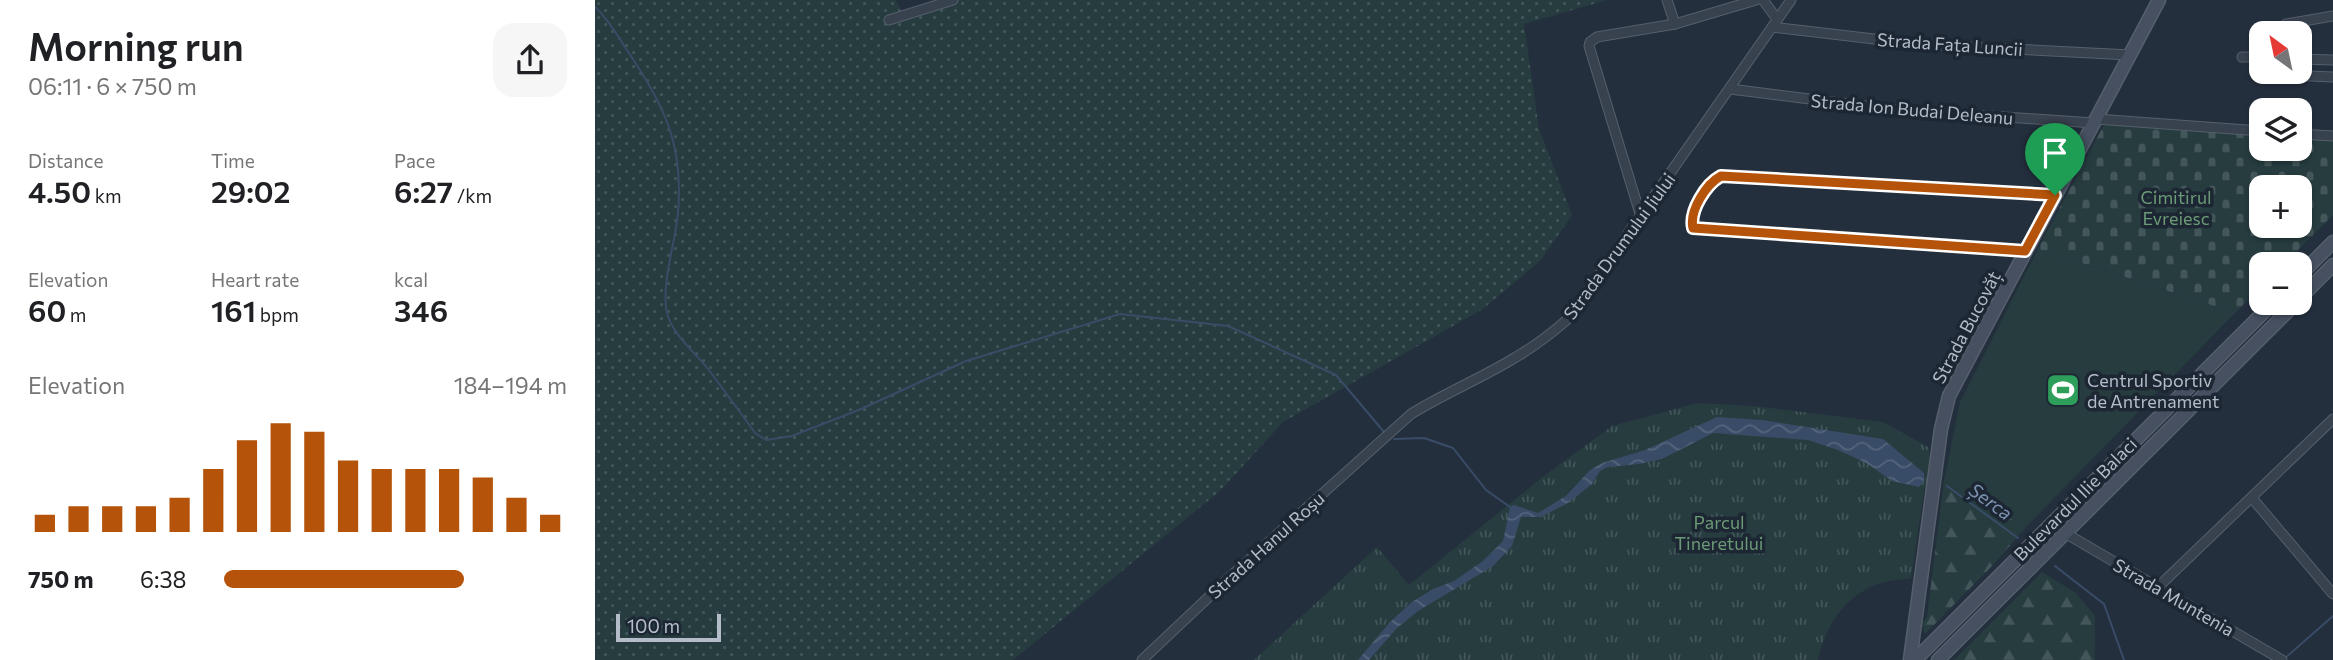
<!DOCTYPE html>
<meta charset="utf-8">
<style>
:root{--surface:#fff;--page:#f6f6f6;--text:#202124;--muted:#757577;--accent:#b45309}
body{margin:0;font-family:Commissioner,sans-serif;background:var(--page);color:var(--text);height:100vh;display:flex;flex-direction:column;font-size:26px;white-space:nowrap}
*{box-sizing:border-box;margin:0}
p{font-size:23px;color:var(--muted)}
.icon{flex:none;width:38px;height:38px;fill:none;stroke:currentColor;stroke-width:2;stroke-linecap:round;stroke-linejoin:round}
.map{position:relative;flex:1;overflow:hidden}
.panel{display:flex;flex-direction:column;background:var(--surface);width:595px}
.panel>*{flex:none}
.needle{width:46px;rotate:327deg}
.controls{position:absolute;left:1654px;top:21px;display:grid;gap:14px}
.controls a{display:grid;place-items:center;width:63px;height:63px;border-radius:14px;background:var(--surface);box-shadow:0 2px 5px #0004;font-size:35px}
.scale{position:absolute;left:21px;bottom:18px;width:105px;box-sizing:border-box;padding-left:7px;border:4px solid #b4bcc9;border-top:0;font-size:19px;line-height:24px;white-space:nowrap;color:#b4bcc9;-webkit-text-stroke:5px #1d2633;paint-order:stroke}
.pin{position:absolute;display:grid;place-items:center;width:60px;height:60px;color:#fff;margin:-72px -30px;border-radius:50% 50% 50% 0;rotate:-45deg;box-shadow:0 0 7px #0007}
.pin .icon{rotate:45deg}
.round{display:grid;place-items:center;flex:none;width:74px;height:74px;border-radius:21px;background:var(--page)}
.overview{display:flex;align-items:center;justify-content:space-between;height:119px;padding:0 28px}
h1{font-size:38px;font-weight:600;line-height:52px}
.stats{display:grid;grid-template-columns:repeat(3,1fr);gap:10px;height:119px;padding:7px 28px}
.stats div{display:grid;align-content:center}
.stats b{font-size:30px;font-weight:600}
.stats small{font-size:19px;font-weight:400}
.stats p{font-size:19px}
.chart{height:196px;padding:14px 28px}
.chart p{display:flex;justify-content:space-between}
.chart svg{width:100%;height:126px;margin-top:7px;stroke:var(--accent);stroke-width:6}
ul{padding:0 28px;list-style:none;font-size:23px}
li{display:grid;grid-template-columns:112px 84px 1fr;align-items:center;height:52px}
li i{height:18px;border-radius:9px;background:var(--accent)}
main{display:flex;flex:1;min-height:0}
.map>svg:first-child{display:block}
.grass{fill:url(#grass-dots)}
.forest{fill:url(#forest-firs)}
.cemetery{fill:url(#cemetery-stones);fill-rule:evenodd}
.park{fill:url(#park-tufts)}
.pitch{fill:#263c3f}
.water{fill:url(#water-waves)}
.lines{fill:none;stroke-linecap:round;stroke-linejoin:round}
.stream{stroke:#394c67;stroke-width:2}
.street-casing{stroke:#565f6c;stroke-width:11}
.secondary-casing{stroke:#565f6c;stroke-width:15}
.street{stroke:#38414e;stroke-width:9}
.secondary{stroke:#465061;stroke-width:12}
.route-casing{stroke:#fff;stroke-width:14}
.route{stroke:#b45309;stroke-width:9}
.labels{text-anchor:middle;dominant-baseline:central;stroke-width:7;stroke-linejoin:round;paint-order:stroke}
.street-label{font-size:18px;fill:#b4bcc9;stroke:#1d2633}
.park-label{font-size:18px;fill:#6b9a76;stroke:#1d2633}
.poi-label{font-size:18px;fill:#b4bcc9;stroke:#1d2633;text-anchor:start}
.water-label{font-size:19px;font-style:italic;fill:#7c92b1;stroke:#1d2633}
</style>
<main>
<section class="panel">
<div class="overview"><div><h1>Morning run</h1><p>06:11 · 6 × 750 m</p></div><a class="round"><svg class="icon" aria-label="share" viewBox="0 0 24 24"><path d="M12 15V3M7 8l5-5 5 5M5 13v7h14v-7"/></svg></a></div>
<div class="stats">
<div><p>Distance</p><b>4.50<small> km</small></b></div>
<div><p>Time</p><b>29:02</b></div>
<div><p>Pace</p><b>6:27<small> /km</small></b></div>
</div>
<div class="stats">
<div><p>Elevation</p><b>60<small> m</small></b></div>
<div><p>Heart rate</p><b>161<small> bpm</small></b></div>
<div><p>kcal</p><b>346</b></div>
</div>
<div class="chart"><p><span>Elevation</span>184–194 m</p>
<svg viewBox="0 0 160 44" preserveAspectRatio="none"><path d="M5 44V38M15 44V35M25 44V35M35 44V35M45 44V32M55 44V22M65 44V12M75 44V6M85 44V9M95 44V19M105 44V22M115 44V22M125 44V22M135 44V25M145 44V32M155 44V38"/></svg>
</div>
<ul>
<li><b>750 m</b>6:38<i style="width:70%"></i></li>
</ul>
</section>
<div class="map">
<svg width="1738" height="660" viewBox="0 0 1738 660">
<defs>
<pattern id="grass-dots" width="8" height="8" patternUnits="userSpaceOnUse" patternTransform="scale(1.75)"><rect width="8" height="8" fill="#263c3f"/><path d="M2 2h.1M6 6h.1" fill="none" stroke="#435659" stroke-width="1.8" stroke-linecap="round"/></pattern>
<pattern id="forest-firs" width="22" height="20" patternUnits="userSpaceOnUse" patternTransform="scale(1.75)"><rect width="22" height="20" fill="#263c3f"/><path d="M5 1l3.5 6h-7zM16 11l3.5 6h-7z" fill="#435659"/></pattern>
<pattern id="cemetery-stones" width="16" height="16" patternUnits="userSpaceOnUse" patternTransform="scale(1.75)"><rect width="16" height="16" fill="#263c3f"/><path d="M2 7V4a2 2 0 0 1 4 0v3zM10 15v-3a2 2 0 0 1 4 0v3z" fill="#435659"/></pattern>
<pattern id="park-tufts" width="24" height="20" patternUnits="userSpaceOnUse" patternTransform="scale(1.75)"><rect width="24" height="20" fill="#263c3f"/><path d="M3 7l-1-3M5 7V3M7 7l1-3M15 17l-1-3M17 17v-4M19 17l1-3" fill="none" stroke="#435659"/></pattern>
<pattern id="water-waves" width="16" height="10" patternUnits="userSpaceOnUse" patternTransform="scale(1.75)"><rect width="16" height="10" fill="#394c67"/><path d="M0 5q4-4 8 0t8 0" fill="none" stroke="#53647b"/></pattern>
</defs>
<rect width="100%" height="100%" fill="#242f3e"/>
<polygon class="grass" points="0,0 301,0 306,11 346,0 1012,0 929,24 944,129 977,215 946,260 888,309 688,422 625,491 418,660 0,660"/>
<g class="forest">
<polygon points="1349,481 1431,527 1398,565 1330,634 1326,623 1332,617"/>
<polygon points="1447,572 1481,593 1500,616 1500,660 1359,660"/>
</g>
<path class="cemetery" d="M1511,121l155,11v17h38l1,-15 33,3v78l-49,49h-23v23l-26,26 -197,-64zM1666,187h38v39h-38z"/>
<path class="park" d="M1103,403l55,3 130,16 45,25 5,20 -9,24 -13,87c-11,2 -23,2 -33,6 -34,12 -53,43 -60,76h-564l123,-113 32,38 135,-109 68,-50z"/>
<polygon class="pitch" points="1443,249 1640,313 1431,527 1349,481 1365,402"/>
<polygon class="water" points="1122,417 1167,420 1288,439 1329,473 1329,481 1324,487 1297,481 1273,464 1243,450 1213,440 1118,433 1067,459 1044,464 1012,467 1005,471 997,484 973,503 946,517 926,517 917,546 898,566 823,611 802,628 774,660 763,660 795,622 817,602 838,589 859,581 888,561 908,541 915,507 919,505 943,513 971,496 995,470 1007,463 1050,450"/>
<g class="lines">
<g class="stream">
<path d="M0,7c13,12 22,28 32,43 37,56 57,93 51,163 -3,31 -15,64 -12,95 3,24 28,43 42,61 16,21 32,43 47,64l11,7 26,-4 69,-27 105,-48 154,-47 108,12 108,49 48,57"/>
<polyline points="799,439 829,438 858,448 891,490 915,507"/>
<polyline points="1352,486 1423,538"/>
<polyline points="1460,566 1509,604 1529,660"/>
<polyline points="1689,659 1738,616"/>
</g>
<g class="street-casing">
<g id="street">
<polyline points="1072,0 1080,24"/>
<polyline points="1168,0 1182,19"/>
<polyline points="294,20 358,0"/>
<polyline points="1691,24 1738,16"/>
<polyline points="1177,27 1322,44 1535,55"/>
<polyline points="1647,57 1666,57"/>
<polyline points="1704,59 1738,60"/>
<polyline points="1668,74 1738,77"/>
<polyline points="1135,89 1293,109 1499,123"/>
<polyline points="1501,119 1666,131"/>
<polyline points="1704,134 1738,136"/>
<polyline points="1046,217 994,46 995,42 1002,37 1080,24 1161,0"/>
<path d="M1430,251l-332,-23c-4,-17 13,-44 28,-52l334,19"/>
<polyline points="1657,498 1738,594"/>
<polyline points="1470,533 1687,660"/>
<polyline points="1562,588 1738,419"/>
<path d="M547,660l89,-84 180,-162c34,-21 71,-36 105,-57 19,-11 36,-24 53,-39l222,-318"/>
</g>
</g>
<g class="secondary-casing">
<g id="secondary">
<polyline points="1704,276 1738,242"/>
<polyline points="1704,299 1738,265"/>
<polyline points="1315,660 1346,429 1354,396 1564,0"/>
<polyline points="1320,660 1678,303"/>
<polyline points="1343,660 1701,303"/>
</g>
</g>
<use href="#street" class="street"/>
<use href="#secondary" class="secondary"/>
</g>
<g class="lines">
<g class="route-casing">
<path id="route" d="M1126,176l334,19 -30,56 -332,-23c-4,-17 13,-44 28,-52z"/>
</g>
<use href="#route" class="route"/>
</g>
<defs>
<g id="stadium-square" transform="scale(1.75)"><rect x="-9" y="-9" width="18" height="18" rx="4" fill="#2e9e5b" stroke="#1d2633"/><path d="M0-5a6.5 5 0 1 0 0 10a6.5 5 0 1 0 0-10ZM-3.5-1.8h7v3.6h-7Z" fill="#fff"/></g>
</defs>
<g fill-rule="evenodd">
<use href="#stadium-square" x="1468" y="390"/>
</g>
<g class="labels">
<g class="street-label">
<text transform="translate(1355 44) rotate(4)">Strada Fața Luncii</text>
<text transform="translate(1317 109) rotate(5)">Strada Ion Budai Deleanu</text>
<text transform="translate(1024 246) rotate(-54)">Strada Drumului Jiului</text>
<text transform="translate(1371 327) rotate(-62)">Strada Bucovăț</text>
<text transform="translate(1480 499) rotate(-45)">Bulevardul Ilie Balaci</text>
<text transform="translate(671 545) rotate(-42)">Strada Hanul Roșu</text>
<text transform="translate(1579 597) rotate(30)">Strada Muntenia</text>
</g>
<g class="park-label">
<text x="1581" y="197">Cimitirul<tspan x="1581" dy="21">Evreiesc</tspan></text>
<text x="1124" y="522">Parcul<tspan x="1124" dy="21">Tineretului</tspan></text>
</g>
<g class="poi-label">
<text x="1492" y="380">Centrul Sportiv<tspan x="1492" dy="21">de Antrenament</tspan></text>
</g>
<g class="water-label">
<text transform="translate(1396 501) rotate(36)">Șerca</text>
</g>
</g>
</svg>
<div class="controls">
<a><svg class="needle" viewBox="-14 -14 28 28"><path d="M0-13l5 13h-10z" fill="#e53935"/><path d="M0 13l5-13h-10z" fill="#757577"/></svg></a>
<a><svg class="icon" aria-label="layers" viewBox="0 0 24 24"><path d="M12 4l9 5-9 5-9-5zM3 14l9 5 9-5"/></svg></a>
<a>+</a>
<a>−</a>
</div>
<div class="scale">100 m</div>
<div class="pin" style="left:1460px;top:195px;background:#1e9e55"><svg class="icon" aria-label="arrive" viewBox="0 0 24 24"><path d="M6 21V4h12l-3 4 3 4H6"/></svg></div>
</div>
</main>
